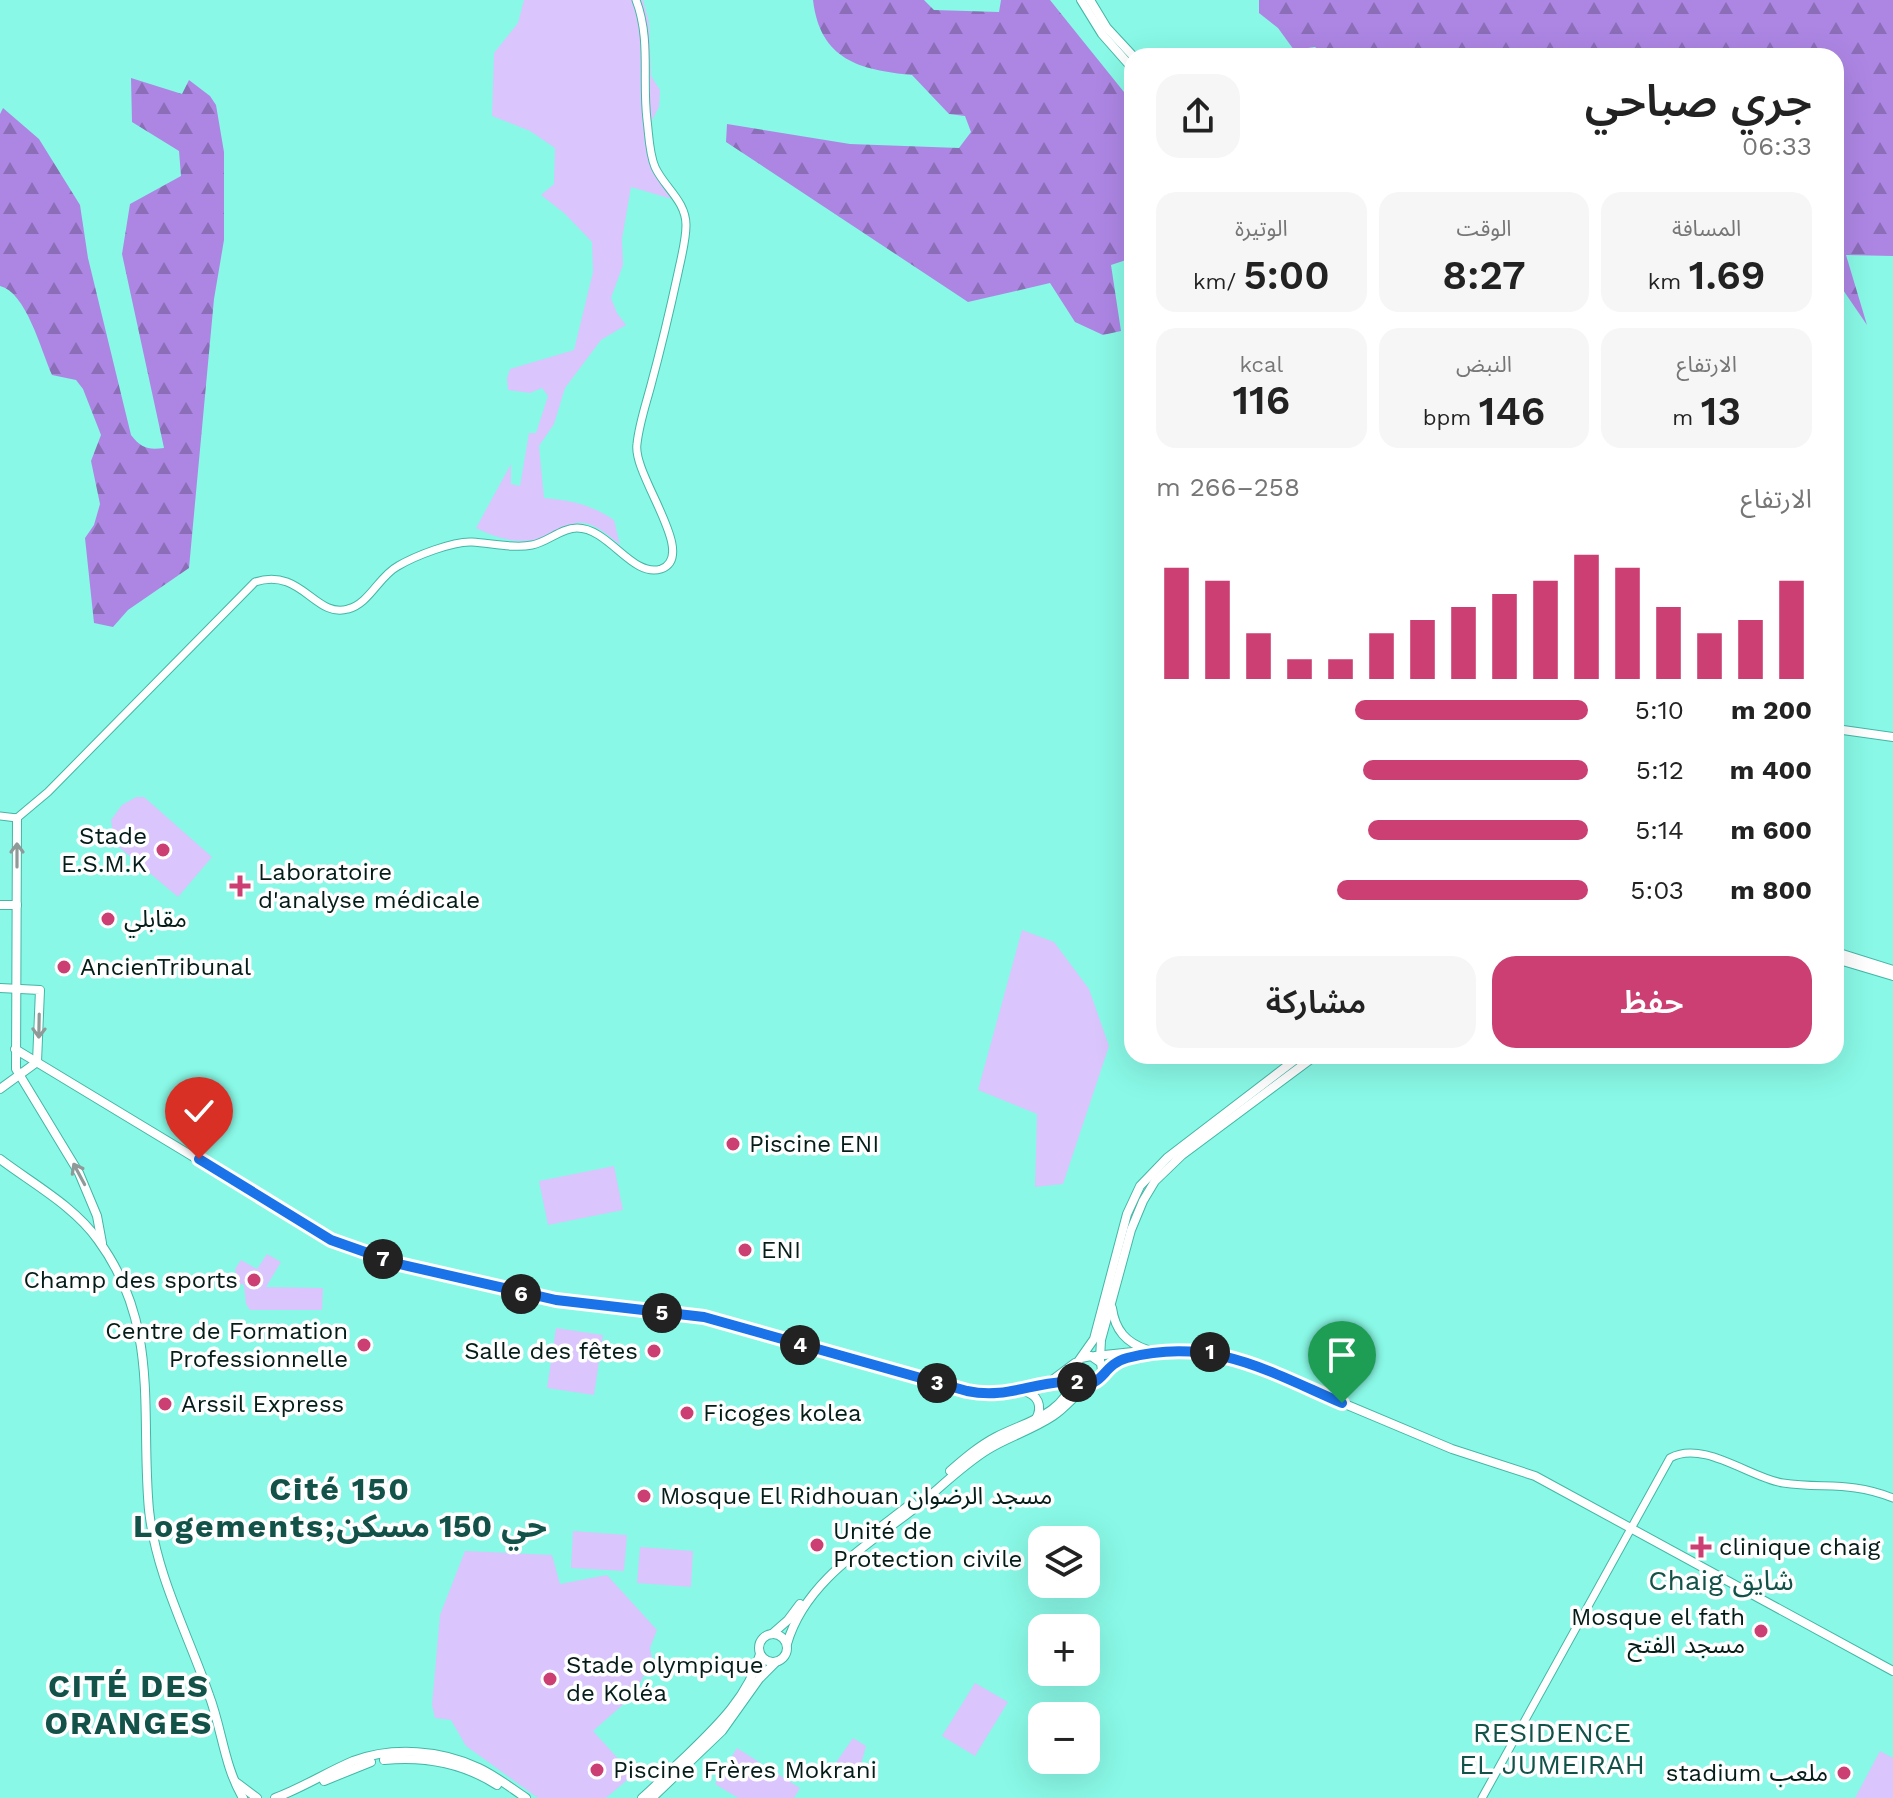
<!DOCTYPE html>
<html lang="ar">
<meta charset="utf-8">
<style>
:root{--surface:#fff;--page:#f6f6f6;--text:#222;--muted:#767676;--accent:#cb3f73}
body{margin:0;font-family:"Work Sans","Noto Sans Arabic",sans-serif;background:var(--page);color:var(--text);direction:rtl;height:100vh;display:flex;flex-direction:column;font-size:30px;white-space:nowrap}
*{box-sizing:border-box;margin:0}
p{font-size:26px;color:var(--muted)}
.icon{flex:none;width:44px;height:44px;fill:none;stroke:currentColor;stroke-width:2;stroke-linecap:round;stroke-linejoin:round}
.map{position:relative;flex:1;overflow:hidden;direction:ltr}
.details{position:absolute;left:1124px;top:48px;width:720px;height:1016px;display:flex;flex-direction:column;background:var(--surface);border-radius:24px;box-shadow:0 8px 32px #0002;direction:rtl}
.details>*{flex:none}
.tools{position:absolute;left:1028px;top:1526px;display:grid;gap:16px}
.tools a{display:grid;place-items:center;width:72px;height:72px;border-radius:16px;background:var(--surface);box-shadow:0 8px 32px #0002;font-size:40px}
.pin{position:absolute;display:grid;place-items:center;width:68px;height:68px;color:#fff;margin:-82px -34px;border-radius:50% 50% 50% 0;rotate:-45deg;box-shadow:0 0 8px #0007}
.pin .icon{rotate:45deg}
.km{position:absolute;width:40px;height:40px;margin:-20px;border-radius:50%;background:#222;color:#fff;font-size:22px;line-height:40px;text-align:center}
.round{display:grid;place-items:center;flex:none;width:84px;height:84px;border-radius:24px;background:var(--page)}
.summary{display:flex;align-items:center;justify-content:space-between;height:136px;padding:0 32px}
h1{font-size:44px;font-weight:600;line-height:60px}
.metrics{display:grid;grid-template-columns:repeat(3,1fr);gap:12px;height:136px;padding:8px 32px}
.metrics div{display:grid;align-content:center;border-radius:20px;background:var(--page);text-align:center}
.metrics b{font-size:40px;font-weight:600}
.metrics small{font-size:22px;font-weight:400}
.metrics p{font-size:22px}
.chart{height:224px;padding:16px 32px}
.chart p{display:flex;justify-content:space-between}
.chart svg{width:100%;height:144px;margin-top:8px;stroke:var(--accent);stroke-width:6}
.cta{display:flex;gap:16px;margin-top:auto;padding:16px 32px}
.cta a{flex:1;height:92px;border-radius:24px;background:var(--accent);color:#fff;font-size:32px;font-weight:600;line-height:92px;text-align:center}
.cta a+a{background:var(--page);color:var(--text)}
ul{padding:0 32px;list-style:none;font-size:26px}
li{display:grid;grid-template-columns:128px 96px 1fr;align-items:center;height:60px}
li i{height:20px;border-radius:10px;background:var(--accent)}
.map>svg:first-child{display:block}
.green{fill:#dac5fc}
.forest{fill:url(#forest-firs)}
.lines{fill:none;stroke-linecap:round;stroke-linejoin:round}
.tertiary-casing{stroke:#43b6a6;stroke-width:9}
.secondary-casing{stroke:#43b6a6;stroke-width:10}
.tertiary{stroke:#fff;stroke-width:7}
.secondary{stroke:#fff;stroke-width:8}
.oneway{stroke:#8e9998}
.route-casing{stroke:#fff;stroke-width:16}
.route{stroke:#1a73e8;stroke-width:10}
.poi-dot{fill:#cb3f73;stroke:#fff;stroke-width:3}
.labels{text-anchor:middle;dominant-baseline:central;stroke-width:7;stroke-linejoin:round;paint-order:stroke}
.poi-label{font-size:24px;fill:#041d19;stroke:#fff;text-anchor:start}
.quarter-label{font-size:28px;fill:#125249;stroke:#fff}
.district-label{font-size:32px;font-weight:bold;letter-spacing:2px;fill:#125249;stroke:#fff}
</style>
<div class="map">
<svg width="1893" height="1798" viewBox="0 0 1893 1798">
<defs>
<pattern id="forest-firs" width="22" height="20" patternUnits="userSpaceOnUse" patternTransform="scale(2)"><rect width="22" height="20" fill="#ad86e4"/><path d="M5 1l3.5 6h-7zM16 11l3.5 6h-7z" fill="#8b6db8"/></pattern>
</defs>
<rect width="100%" height="100%" fill="#89f8e6"/>
<g class="green">
<path d="M524,0h119l6,22 2,54 9,14 -1,17 -8,15 -3,39 24,38 -41,-12 -9,52 1,26 -12,33 6,15 9,12 -25,15 -36,48 -11,36 -15,22 5,52c30,3 45,6 70,22l6,25c-11,-9 -27,-24 -43,-22 -9,1 -21,9 -29,13 -25,10 -48,4 -72,-8l35,-64v20l9,2 9,-53h7l12,-37 -6,-8 -12,5 -22,-3 -1,-12 3,-9 64,-19 19,-78 -1,-30 -28,-29 -23,-18 13,-11 1,-36 -25,-17 -38,-15 2,-63 24,-30z"/>
<polygon points="136,797 144,797 212,857 178,897 114,843 111,820 122,805"/>
<polygon points="1022,930 1054,942 1089,989 1109,1046 1063,1184 1035,1187 1037,1114 978,1090"/>
<polygon points="614,1166 623,1210 548,1225 539,1181"/>
<polygon points="267,1254 281,1262 266,1287 323,1288 322,1310 250,1310 246,1304 244,1285 238,1283 235,1269 241,1260 257,1269"/>
<polygon points="556,1328 603,1335 594,1395 547,1388"/>
<polygon points="573,1531 627,1535 624,1571 571,1568"/>
<polygon points="640,1547 693,1551 691,1587 637,1583"/>
<polygon points="465,1551 552,1555 560,1584 607,1575 657,1630 650,1648 652,1658 635,1694 593,1731 633,1775 606,1798 538,1798 466,1746 451,1720 435,1718 432,1705 440,1615"/>
<polygon points="975,1683 1008,1702 975,1756 942,1736"/>
<polygon points="853,1738 866,1746 857,1779 835,1764"/>
<polygon points="737,1748 800,1788 794,1798 738,1798 715,1784"/>
<polygon points="1880,1751 1893,1758 1893,1798 1855,1798"/>
</g>
<g class="forest">
<path d="M813,0h111l10,10 65,2 2,-12h49l82,102v156l-21,7 10,66 -18,4 -28,-13 -25,-39 -82,19 -242,-160 1,-18 123,20 109,4 12,-16 -6,-16 -16,-2 -37,-39c-52,-5 -92,-15 -99,-75z"/>
<polygon points="1259,0 1893,0 1893,256 1846,255 1867,325 1841,287 1836,290 1836,56 1326,56 1315,47 1294,50 1278,28 1259,13"/>
<path d="M131,78l51,16 7,-14 21,16 6,9 8,47v88l-10,59 -25,269 -61,42 -15,17 -19,-4 -9,-85 9,-13 6,-21 -9,-43 10,-26 -18,-46 -7,-9 -24,-5c-11,-25 -26,-83 -52,-89v-172l3,-6 36,31 41,66 8,53 43,177c10,13 17,15 33,13l-42,-194 8,-50 51,-28 -2,-25 -47,-29z"/>
</g>
<g class="lines">
<g class="tertiary-casing">
<g id="tertiary">
<path d="M0,816l17,2 31,-26 207,-210c47,-15 60,37 93,27 21,-5 31,-33 50,-43 17,-10 55,-25 74,-24 19,1 42,7 60,3 16,-3 29,-17 45,-17 32,0 55,50 84,41 38,-13 -29,-94 -24,-125 2,-20 9,-40 14,-59 10,-37 19,-75 27,-112 3,-15 8,-32 8,-48 0,-24 -22,-38 -31,-58 -6,-14 -6,-32 -8,-47 -5,-41 4,-81 -11,-120"/>
<path d="M1482,1798l188,-340c33,-19 82,21 113,25 42,6 66,-2 110,15"/>
</g>
</g>
<g class="secondary-casing">
<g id="secondary">
<polyline points="1081,0 1102,34 1132,68"/>
<polyline points="1090,0 1107,28 1133,56"/>
<polyline points="1836,729 1893,737"/>
<polyline points="17,818 16,1069 79,1173 97,1216 102,1243"/>
<polyline points="0,905 17,905"/>
<polyline points="1836,952 1893,970"/>
<polyline points="1836,959 1893,976"/>
<polyline points="0,988 40,990 37,1062"/>
<path d="M15,1049l177,107 49,27 58,39 58,29 66,20 100,23 181,23 273,76c37,5 70,-14 107,-10"/>
<polyline points="0,1089 37,1062"/>
<path d="M0,1159c33,25 74,47 98,81 63,86 42,172 51,270 7,65 39,124 60,185 13,34 15,71 34,103"/>
<path d="M1112,1308c3,22 14,35 36,42"/>
<polyline points="1095,1356 1133,1352"/>
<polyline points="1081,1358 1091,1356 1101,1363 1102,1371 1096,1381 1087,1383 1080,1381 1075,1374 1075,1366 1094,1339 1127,1214 1140,1186 1167,1158 1300,1056"/>
<polyline points="1100,1359 1101,1340 1131,1230 1143,1201 1155,1181 1182,1155 1315,1056"/>
<path d="M1102,1373c28,-26 95,-26 131,-16l219,92 83,27 358,195"/>
<polyline points="1051,1381 1075,1363"/>
<path d="M1023,1391c15,3 20,15 13,28"/>
<path d="M950,1471c15,-13 29,-25 46,-34 31,-16 66,-21 78,-58"/>
<polyline points="882,1526 912,1503"/>
<polyline points="772,1634 788,1620 800,1604"/>
<circle cx="773" cy="1648" r="14"/>
<path d="M787,1644c18,-64 84,-101 133,-140 22,-18 43,-39 67,-54 21,-13 45,-20 66,-34 14,-9 23,-23 37,-32"/>
<path d="M384,1760c41,-4 79,3 113,25"/>
<polyline points="324,1781 371,1762"/>
<polyline points="237,1783 257,1798"/>
<path d="M275,1798c27,-10 52,-26 78,-37 40,-15 89,-11 126,7 17,8 32,20 47,30"/>
<path d="M642,1798c14,-12 27,-26 41,-39 31,-30 66,-62 77,-105"/>
<polyline points="652,1798 722,1731 759,1679 776,1662"/>
</g>
</g>
<use href="#tertiary" class="tertiary"/>
<use href="#secondary" class="secondary"/>
</g>
<defs><path id="oneway-shaft" d="M-6 0H5M1.5-3L5.5 0L1.5 3" fill="none" stroke-width="1.6" stroke-linecap="round" stroke-linejoin="round" transform="scale(2)"/></defs>
<g class="oneway">
<use href="#oneway-shaft" transform="translate(17 855) rotate(-90)"/>
<use href="#oneway-shaft" transform="translate(39 1026) rotate(91)"/>
<use href="#oneway-shaft" transform="translate(79 1174) rotate(-118)"/>
</g>
<g class="lines">
<g class="route-casing">
<path id="route" d="M199,1159l132,81 68,24 157,36 148,17 263,74c37,8 62,-7 96,-9 9,-1 22,4 31,0 10,-4 14,-19 33,-24 84,-22 141,13 215,45"/>
</g>
<use href="#route" class="route"/>
</g>
<g class="poi-dot">
<circle cx="163" cy="850" r="8"/>
<path d="M236 874h8v8h8v8h-8v8h-8v-8h-8v-8h8z"/>
<circle cx="108" cy="919" r="8"/>
<circle cx="64" cy="967" r="8"/>
<circle cx="733" cy="1144" r="8"/>
<circle cx="745" cy="1250" r="8"/>
<circle cx="254" cy="1280" r="8"/>
<circle cx="364" cy="1345" r="8"/>
<circle cx="654" cy="1351" r="8"/>
<circle cx="165" cy="1404" r="8"/>
<circle cx="687" cy="1413" r="8"/>
<circle cx="644" cy="1496" r="8"/>
<circle cx="817" cy="1545" r="8"/>
<path d="M1697 1535h8v8h8v8h-8v8h-8v-8h-8v-8h8z"/>
<circle cx="1761" cy="1631" r="8"/>
<circle cx="550" cy="1679" r="8"/>
<circle cx="597" cy="1770" r="8"/>
<circle cx="1844" cy="1773" r="8"/>
</g>
<g class="labels">
<g class="poi-label">
<text x="147" y="836" text-anchor="end">Stade<tspan x="147" dy="28">E.S.M.K</tspan></text>
<text x="258" y="872">Laboratoire<tspan x="258" dy="28">d'analyse médicale</tspan></text>
<text x="124" y="919">مقابلي</text>
<text x="80" y="967">AncienTribunal</text>
<text x="749" y="1144">Piscine ENI</text>
<text x="761" y="1250">ENI</text>
<text x="238" y="1280" text-anchor="end">Champ des sports</text>
<text x="348" y="1331" text-anchor="end">Centre de Formation<tspan x="348" dy="28">Professionnelle</tspan></text>
<text x="638" y="1351" text-anchor="end">Salle des fêtes</text>
<text x="181" y="1404">Arssil Express</text>
<text x="703" y="1413">Ficoges kolea</text>
<text x="660" y="1496">Mosque El Ridhouan مسجد الرضوان</text>
<text x="833" y="1531">Unité de<tspan x="833" dy="28">Protection civile</tspan></text>
<text x="1719" y="1547">clinique chaig</text>
<text x="1745" y="1617" text-anchor="end">Mosque el fath<tspan x="1745" dy="28">مسجد الفتح</tspan></text>
<text x="566" y="1665">Stade olympique<tspan x="566" dy="28">de Koléa</tspan></text>
<text x="613" y="1770">Piscine Frères Mokrani</text>
<text x="1828" y="1773" text-anchor="end">stadium ملعب</text>
</g>
<g class="quarter-label">
<text x="1721" y="1580">Chaig شايق</text>
<text x="1552" y="1732">RESIDENCE<tspan x="1552" dy="32">EL JUMEIRAH</tspan></text>
</g>
<g class="district-label">
<text x="340" y="1489">Cité 150<tspan x="340" dy="37">Logements;حي 150 مسكن</tspan></text>
<text x="129" y="1686">CITÉ DES<tspan x="129" dy="37">ORANGES</tspan></text>
</g>
</g>
</svg>
<div class="tools">
<a><svg class="icon" aria-label="layers" viewBox="0 0 24 24"><path d="M12 4l9 5-9 5-9-5zM3 14l9 5 9-5"/></svg></a>
<a>+</a>
<a>−</a>
</div>
<div class="pin" style="left:1342px;top:1403px;background:#1e9e55"><svg class="icon" aria-label="arrive" viewBox="0 0 24 24"><path d="M6 21V4h12l-3 4 3 4H6"/></svg></div>
<div class="pin" style="left:199px;top:1159px;background:#d93025"><svg class="icon" aria-label="check" viewBox="0 0 24 24"><path d="M5 12l5 5 9-10"/></svg></div>
<b class="km" style="left:1210px;top:1352px">1</b>
<b class="km" style="left:1077px;top:1382px">2</b>
<b class="km" style="left:937px;top:1383px">3</b>
<b class="km" style="left:800px;top:1345px">4</b>
<b class="km" style="left:662px;top:1313px">5</b>
<b class="km" style="left:521px;top:1294px">6</b>
<b class="km" style="left:383px;top:1259px">7</b>
<section class="details">
<div class="summary"><div><h1>جري صباحي</h1><p>06:33</p></div><a class="round"><svg class="icon" aria-label="share" viewBox="0 0 24 24"><path d="M12 15V3M7 8l5-5 5 5M5 13v7h14v-7"/></svg></a></div>
<div class="metrics">
<div><p>المسافة</p><b>1.69<small> km</small></b></div>
<div><p>الوقت</p><b>8:27</b></div>
<div><p>الوتيرة</p><b>5:00<small> /km</small></b></div>
</div>
<div class="metrics">
<div><p>الارتفاع</p><b>13<small> m</small></b></div>
<div><p>النبض</p><b>146<small> bpm</small></b></div>
<div><p>kcal</p><b>116</b></div>
</div>
<div class="chart"><p><span>الارتفاع</span>258–266 m</p>
<svg viewBox="0 0 160 44" preserveAspectRatio="none"><path d="M5 44V10M15 44V14M25 44V30M35 44V38M45 44V38M55 44V30M65 44V26M75 44V22M85 44V18M95 44V14M105 44V6M115 44V10M125 44V22M135 44V30M145 44V26M155 44V14"/></svg>
</div>
<ul>
<li><b>200 m</b>5:10<i style="width:54%"></i></li>
<li><b>400 m</b>5:12<i style="width:52%"></i></li>
<li><b>600 m</b>5:14<i style="width:51%"></i></li>
<li><b>800 m</b>5:03<i style="width:58%"></i></li>
</ul>
<div class="cta"><a>حفظ</a><a>مشاركة</a></div>
</section>
</div>
